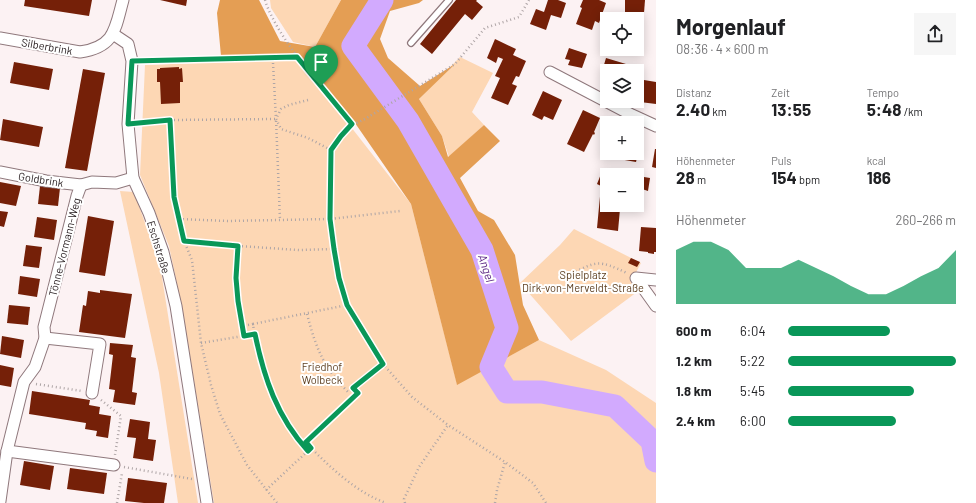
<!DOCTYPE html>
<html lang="de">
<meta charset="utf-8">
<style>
:root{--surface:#fff;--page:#f6f6f6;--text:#202124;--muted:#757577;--accent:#099758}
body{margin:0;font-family:Barlow,sans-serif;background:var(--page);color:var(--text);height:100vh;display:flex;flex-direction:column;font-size:15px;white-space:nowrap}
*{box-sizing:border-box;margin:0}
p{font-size:13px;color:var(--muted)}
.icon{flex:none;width:22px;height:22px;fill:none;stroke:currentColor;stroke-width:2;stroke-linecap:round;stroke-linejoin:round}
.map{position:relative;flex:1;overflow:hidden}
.side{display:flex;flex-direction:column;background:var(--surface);width:320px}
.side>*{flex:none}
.fabs{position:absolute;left:600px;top:12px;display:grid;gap:8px}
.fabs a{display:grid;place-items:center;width:44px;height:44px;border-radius:0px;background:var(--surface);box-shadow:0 2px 10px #0003;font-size:20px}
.pin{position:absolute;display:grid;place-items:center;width:34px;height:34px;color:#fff;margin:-41px -17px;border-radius:50% 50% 50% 0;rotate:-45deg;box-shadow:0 0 4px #0007}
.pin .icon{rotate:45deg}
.round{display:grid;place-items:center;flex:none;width:42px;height:42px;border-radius:0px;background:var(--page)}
.overview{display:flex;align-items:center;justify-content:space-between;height:68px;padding:0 20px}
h1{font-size:22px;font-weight:700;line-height:30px}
.figures{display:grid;grid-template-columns:repeat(3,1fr);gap:6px;height:68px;padding:4px 20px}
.figures div{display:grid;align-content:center}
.figures b{font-size:17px;font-weight:700}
.figures small{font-size:11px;font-weight:400}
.figures p{font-size:11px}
.chart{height:112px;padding:8px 20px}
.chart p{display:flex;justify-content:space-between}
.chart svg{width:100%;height:72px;margin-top:4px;fill:var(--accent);opacity:.7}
ul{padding:0 20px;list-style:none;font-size:13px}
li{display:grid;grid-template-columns:64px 48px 1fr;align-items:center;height:30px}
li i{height:10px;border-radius:5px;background:var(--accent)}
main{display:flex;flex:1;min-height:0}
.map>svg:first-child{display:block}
.green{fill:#fdd7b4}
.forest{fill:#e49e54}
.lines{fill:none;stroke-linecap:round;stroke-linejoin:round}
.river{stroke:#d2aafe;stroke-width:23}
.building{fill:#752008}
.service-casing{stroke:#8f787c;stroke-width:8}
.minor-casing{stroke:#8f787c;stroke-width:13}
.path{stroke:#aea5a6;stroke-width:2.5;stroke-dasharray:1 3;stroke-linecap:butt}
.service{stroke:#fff;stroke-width:5.5}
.minor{stroke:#fff;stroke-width:11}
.route-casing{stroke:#fff;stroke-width:8}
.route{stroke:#099758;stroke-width:5}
.labels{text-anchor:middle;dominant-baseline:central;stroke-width:4;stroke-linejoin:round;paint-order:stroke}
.street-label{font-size:11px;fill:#2b2224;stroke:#fff}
.park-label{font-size:11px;fill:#5d3f20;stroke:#fff}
.water-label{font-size:12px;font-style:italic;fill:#551f7f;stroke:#fff}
</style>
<main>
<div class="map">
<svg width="656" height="503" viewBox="0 0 656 503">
<rect width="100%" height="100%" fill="#fcf2f3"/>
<g class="green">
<polygon points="270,0 341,0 315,47 293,42 271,8"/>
<polygon points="460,57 493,73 472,112 484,125 449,157 442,136 419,99"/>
<polygon points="298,59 411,204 457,384 539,340 606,370 656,403 656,503 214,503 181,303 169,246 140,175 145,65"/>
<polygon points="120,191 134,192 160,265 198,503 178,503 159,373"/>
<polygon points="574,229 641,263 631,282 637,292 571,341 520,283 560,245"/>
</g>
<polygon class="forest" points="220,0 259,0 280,41 315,47 341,0 376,0 347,47 388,101 398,95 369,58 364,43 384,6 391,0 423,0 419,3 390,11 380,39 388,58 420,86 455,64 419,99 442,136 448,157 484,125 500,141 460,178 478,211 494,220 515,255 523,305 539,340 457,385 411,204 355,123 299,55 221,56 217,13"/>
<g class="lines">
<polyline class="river" points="382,0 353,46 408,121 482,250 507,328 491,367 507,392 542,392 615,406 652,441 656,461"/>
</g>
<g class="building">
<polygon points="25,0 92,0 89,16 24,6"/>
<polygon points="160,0 187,0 186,6"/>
<polygon points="456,0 477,0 476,1 483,7 472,20 465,14 432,54 420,44"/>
<polygon points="548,0 558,0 566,3 561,18 551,15 546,30 530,24 536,9 544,12"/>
<polygon points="583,0 599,0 606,3 599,23 595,21 592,30 576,24 582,8 580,7"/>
<polygon points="625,0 645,0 644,13 625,12"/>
<polygon points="495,39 516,49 513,55 526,61 519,77 516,76 512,84 517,86 508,105 491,98 500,78 495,76 503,59 498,57 496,63 487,58"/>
<polygon points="569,48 587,54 582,68 568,65 570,60 565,59"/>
<polygon points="606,58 626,64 624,71 607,71 607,76 601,75"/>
<polygon points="14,62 53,69 49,90 10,83"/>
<polygon points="179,67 179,69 182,68 183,82 180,82 180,103 161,104 160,82 157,82 157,69 160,69 160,68"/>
<polygon points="83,69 105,73 87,171 65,168"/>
<polygon points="644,80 656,82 656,104 640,102"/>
<polygon points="543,91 562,100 553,120 544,116 542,120 532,115"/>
<polygon points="583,110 600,118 594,132 595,133 594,135 593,134 584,152 567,144"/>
<polygon points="3,119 43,127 39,147 0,140"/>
<polygon points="655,149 656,149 656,168 652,167"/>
<polygon points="620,153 638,153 636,162 619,159"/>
<polygon points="601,174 607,177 607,205 618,205 618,209 620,209 618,231 597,228 601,186 597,184"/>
<polygon points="644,177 650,178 648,191 642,189"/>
<polygon points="0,182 21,186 16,206 0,203"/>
<polygon points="40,186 60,188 58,206 38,204"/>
<polygon points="0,211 8,212 4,227 0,226"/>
<polygon points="88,216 114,221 105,276 79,272"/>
<polygon points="37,217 57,220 54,240 34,237"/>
<polygon points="641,227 656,228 656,252 654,252 654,254 648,253 648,252 639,251"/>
<polygon points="26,245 42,247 39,268 23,266"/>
<polygon points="631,258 640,262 637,267 628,263"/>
<polygon points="20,276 40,279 37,297 18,294"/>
<polygon points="100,290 132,294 125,338 79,332 83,305 86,306 88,291 100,293"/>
<polygon points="9,305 30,307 28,325 7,323"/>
<polygon points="2,336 24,340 21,358 0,354"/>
<polygon points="110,343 133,345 131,357 136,358 132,392 137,393 135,405 113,402 115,390 109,389 113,355 109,354"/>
<polygon points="0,365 14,368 11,387 0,385"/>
<polygon points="32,391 90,400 89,405 100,407 99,414 111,416 108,438 96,436 97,431 85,429 86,423 29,414"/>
<polygon points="130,419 150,422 148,439 156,440 153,461 133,458 136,438 127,437"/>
<polygon points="24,461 54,466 50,490 20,485"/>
<polygon points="70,468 107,473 104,494 67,489"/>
<polygon points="128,478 167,483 164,503 144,503 125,501"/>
</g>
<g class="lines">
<g class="service-casing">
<polyline id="service" points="411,43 449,0"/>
</g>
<g class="minor-casing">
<g id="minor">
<polyline points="113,34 128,44 132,61 128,124 133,178 149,213 163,252 176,306 207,503"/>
<path d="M0,38l80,14c35,-5 35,-23 43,-52"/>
<polyline points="550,72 632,115 656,126"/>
<polyline points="0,172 46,181 81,185 92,182 116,183 133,178"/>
<polyline points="656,280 636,278 656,306"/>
<polyline points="45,338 100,344 92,393"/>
<polyline points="7,451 114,465"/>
<polyline points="0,501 7,451 24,382 35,367 45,338 44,327 77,196 81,185"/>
</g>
</g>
<g class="path">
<path d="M265,0c3,10 8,19 13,28 21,35 49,64 74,97"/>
<polyline points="529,0 519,17 485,28 455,64 365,119 352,125 341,136 331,150 330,219 339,278 347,305 383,364 412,397 448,425 505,462 533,483 546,503"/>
<polyline points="142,61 297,57"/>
<polyline points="273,63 276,119"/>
<polyline points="308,100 289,105 281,109 276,119 281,129 308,138 331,150"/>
<polyline points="170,120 276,119 280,220"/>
<polyline points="139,123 170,120 174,197 184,241 192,260 201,343 211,385 220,414 247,465 277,503"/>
<polyline points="179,219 227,221 330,219 400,211"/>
<path d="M184,241l54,5 -2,32 2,23 5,25 10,-2c6,44 22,86 49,121l3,-3c23,23 50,50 81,61"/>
<polyline points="238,246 299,250 334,249"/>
<path d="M569,276c27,-16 30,-16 58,-3"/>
<path d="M307,314c9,34 16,53 41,78l5,-4"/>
<polyline points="253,324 347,305"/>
<polyline points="243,326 244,336"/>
<polyline points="201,343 255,334"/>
<polyline points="36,384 82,391"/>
<polyline points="101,400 121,416 115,455"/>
<polyline points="305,442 358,393 353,388 383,364"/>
<polyline points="302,445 308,451"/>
<polyline points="124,467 192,479"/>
<polyline points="266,490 311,448"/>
<polyline points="117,503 122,473"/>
<polyline points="405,503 404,499 419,467 448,425"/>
<polyline points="495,503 497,490 505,462"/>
</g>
<use href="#service" class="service"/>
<use href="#minor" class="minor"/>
</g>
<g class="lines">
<g class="route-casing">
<path id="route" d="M297,57l55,67 -11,12 -10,14 -1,69 4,30 5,29 8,27 36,59 -30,24 5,5 -52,49 5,6 -3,3c-31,-34 -44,-73 -53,-117l-11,2 -6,-35 -2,-23 2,-32 -54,-5 -10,-44 -4,-77 -42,4 4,-63z"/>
</g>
<use href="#route" class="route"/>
</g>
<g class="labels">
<g class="street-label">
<text transform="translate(47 46) rotate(10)">Silberbrink</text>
<text transform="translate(41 179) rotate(9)">Goldbrink</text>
<text transform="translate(64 247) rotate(-76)">Tönne-Vormann-Weg</text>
<text transform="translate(159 247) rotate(73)">Eschstraße</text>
</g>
<g class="park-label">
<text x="583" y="274">Spielplatz<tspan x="583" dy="13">Dirk-von-Merveldt-Straße</tspan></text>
<text x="322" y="366">Friedhof<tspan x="322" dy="13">Wolbeck</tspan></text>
</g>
<g class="water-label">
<text transform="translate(487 268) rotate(72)">Angel</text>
</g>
</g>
</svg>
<div class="fabs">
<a><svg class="icon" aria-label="locate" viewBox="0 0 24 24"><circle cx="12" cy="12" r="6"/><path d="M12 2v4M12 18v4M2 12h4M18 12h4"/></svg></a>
<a><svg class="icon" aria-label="layers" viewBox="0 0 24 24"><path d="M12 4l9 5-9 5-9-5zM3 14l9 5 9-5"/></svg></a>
<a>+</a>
<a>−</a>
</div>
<div class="pin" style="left:321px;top:86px;background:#1e9e55"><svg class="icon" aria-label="arrive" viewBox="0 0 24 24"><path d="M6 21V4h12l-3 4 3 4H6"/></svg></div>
</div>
<section class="side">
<div class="overview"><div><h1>Morgenlauf</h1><p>08:36 · 4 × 600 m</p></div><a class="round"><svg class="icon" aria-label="share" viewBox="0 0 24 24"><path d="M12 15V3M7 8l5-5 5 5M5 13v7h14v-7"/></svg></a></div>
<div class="figures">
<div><p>Distanz</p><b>2.40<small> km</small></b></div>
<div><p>Zeit</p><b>13:55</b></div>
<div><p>Tempo</p><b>5:48<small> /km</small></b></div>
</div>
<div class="figures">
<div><p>Höhenmeter</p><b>28<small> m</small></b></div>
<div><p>Puls</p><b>154<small> bpm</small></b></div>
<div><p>kcal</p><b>186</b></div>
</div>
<div class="chart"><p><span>Höhenmeter</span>260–266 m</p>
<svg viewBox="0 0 160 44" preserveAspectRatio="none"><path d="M0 44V11L10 6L20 6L30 11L40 22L50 22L60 22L70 17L80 22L90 27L100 33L110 38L120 38L130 33L140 27L150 22L160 11V44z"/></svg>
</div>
<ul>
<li><b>600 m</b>6:04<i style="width:61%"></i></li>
<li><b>1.2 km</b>5:22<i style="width:100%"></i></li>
<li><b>1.8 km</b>5:45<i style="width:75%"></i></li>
<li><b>2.4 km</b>6:00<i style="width:64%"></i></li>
</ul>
</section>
</main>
